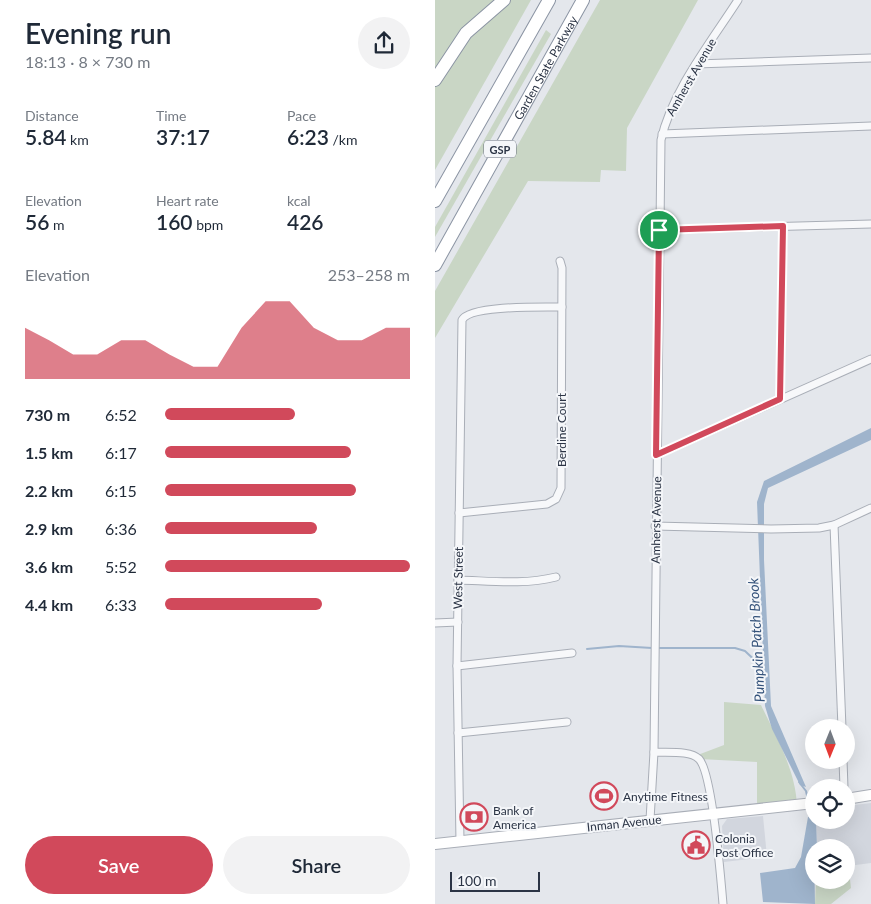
<!DOCTYPE html>
<meta charset="utf-8">
<style>
:root{--surface:#fff;--page:#f2f2f3;--text:#1f2937;--muted:#747a83;--accent:#d1495b}
body{margin:0;font-family:Lato,sans-serif;background:var(--page);color:var(--text);height:100vh;display:flex;flex-direction:column;font-size:19px;white-space:nowrap}
*{box-sizing:border-box;margin:0}
p{font-size:16px;color:var(--muted)}
.icon{flex:none;width:28px;height:28px;fill:none;stroke:currentColor;stroke-width:2;stroke-linecap:round;stroke-linejoin:round}
.map{position:relative;flex:1;overflow:hidden}
.drawer{display:flex;flex-direction:column;background:var(--surface);width:435px}
.drawer>*{flex:none}
.needle{width:32px;rotate:181deg}
.tools{position:absolute;left:370px;top:719px;display:grid;gap:10px}
.tools a{display:grid;place-items:center;width:50px;height:50px;border-radius:50%;background:var(--surface);box-shadow:0 5px 20px #0002;font-size:25px}
.scale{position:absolute;left:15px;bottom:12px;width:90px;box-sizing:border-box;padding-left:5px;border:2px solid #2b3445;border-top:0;font-size:14px;line-height:18px;white-space:nowrap;color:#2b3445;-webkit-text-stroke:4px #f4f6f9;paint-order:stroke}
.pin{position:absolute;display:grid;place-items:center;width:42px;height:42px;color:#fff;margin:-21px;border:2px solid #fff;border-radius:50%;box-shadow:0 1px 5px #0007}
.round{display:grid;place-items:center;flex:none;width:52px;height:52px;border-radius:26px;background:var(--page)}
.summary{display:flex;align-items:center;justify-content:space-between;height:85px;padding:0 25px}
h1{font-size:28px;font-weight:600;line-height:38px}
.figures{display:grid;grid-template-columns:repeat(3,1fr);gap:8px;height:85px;padding:5px 25px}
.figures div{display:grid;align-content:center}
.figures b{font-size:21px;font-weight:600}
.figures small{font-size:14px;font-weight:400}
.figures p{font-size:14px}
.chart{height:140px;padding:10px 25px}
.chart p{display:flex;justify-content:space-between}
.chart svg{width:100%;height:90px;margin-top:5px;fill:var(--accent);opacity:.7}
.action{display:flex;gap:10px;margin-top:auto;padding:10px 25px}
.action a{flex:1;height:58px;border-radius:30px;background:var(--accent);color:#fff;font-size:20px;font-weight:600;line-height:58px;text-align:center}
.action a+a{background:var(--page);color:var(--text)}
ul{padding:0 25px;list-style:none;font-size:16px}
li{display:grid;grid-template-columns:80px 60px 1fr;align-items:center;height:38px}
li i{height:12px;border-radius:6px;background:var(--accent)}
main{display:flex;flex:1;min-height:0}
.map>svg:first-child{display:block}
.built{fill:#d2d6de}
.green{fill:#c9d6c5}
.water{fill:#9fb4cc}
.lines{fill:none;stroke-linecap:round;stroke-linejoin:round}
.stream{stroke:#9fb4cc;stroke-width:2}
.street-casing{stroke:#a9aeb7;stroke-width:9}
.secondary-casing{stroke:#a9aeb7;stroke-width:12}
.highway-casing{stroke:#8b94a3;stroke-width:14}
.street{stroke:#f7f8fa;stroke-width:7}
.secondary{stroke:#fff;stroke-width:10}
.highway{stroke:#fff;stroke-width:12}
.route-casing{stroke:#fff;stroke-width:10}
.route{stroke:#d1495b;stroke-width:6}
.labels{text-anchor:middle;dominant-baseline:central;stroke-width:4;stroke-linejoin:round;paint-order:stroke}
.shield{fill:#f4f6f9;stroke:#676e7b;stroke-width:1}
.shield-label{font-size:11px;font-weight:bold;fill:#2b3445}
.street-label{font-size:12px;fill:#2b3445;stroke:#f4f6f9}
.poi-label{font-size:12px;fill:#2b3445;stroke:#f4f6f9;text-anchor:start}
.water-label{font-size:14px;font-style:italic;fill:#34527a;stroke:#f4f6f9}
</style>
<main>
<section class="drawer">
<div class="summary"><div><h1>Evening run</h1><p>18:13 · 8 × 730 m</p></div><a class="round"><svg class="icon" aria-label="share" viewBox="0 0 24 24"><path d="M12 15V3M7 8l5-5 5 5M5 13v7h14v-7"/></svg></a></div>
<div class="figures">
<div><p>Distance</p><b>5.84<small> km</small></b></div>
<div><p>Time</p><b>37:17</b></div>
<div><p>Pace</p><b>6:23<small> /km</small></b></div>
</div>
<div class="figures">
<div><p>Elevation</p><b>56<small> m</small></b></div>
<div><p>Heart rate</p><b>160<small> bpm</small></b></div>
<div><p>kcal</p><b>426</b></div>
</div>
<div class="chart"><p><span>Elevation</span>253–258 m</p>
<svg viewBox="0 0 160 44" preserveAspectRatio="none"><path d="M0 44V19L10 25L20 32L30 32L40 25L50 25L60 32L70 38L80 38L90 19L100 6L110 6L120 19L130 25L140 25L150 19L160 19V44z"/></svg>
</div>
<ul>
<li><b>730 m</b>6:52<i style="width:53%"></i></li>
<li><b>1.5 km</b>6:17<i style="width:76%"></i></li>
<li><b>2.2 km</b>6:15<i style="width:78%"></i></li>
<li><b>2.9 km</b>6:36<i style="width:62%"></i></li>
<li><b>3.6 km</b>5:52<i style="width:100%"></i></li>
<li><b>4.4 km</b>6:33<i style="width:64%"></i></li>
</ul>
<div class="action"><a>Save</a><a>Share</a></div>
</section>
<div class="map">
<svg width="436" height="904" viewBox="0 0 436 904">
<rect width="100%" height="100%" fill="#e4e7ec"/>
<g class="built">
<polygon points="436,803 436,863 413,866 411,848 382,847 381,820 411,820 411,806"/>
<polygon points="328,816 332,857 289,862 287,826 292,819"/>
</g>
<g class="green">
<polygon points="0,0 96,0 0,170"/>
<polygon points="165,0 263,0 192,128 191,171 166,170 165,182 93,181 0,338 0,291"/>
<polygon points="111,30 116,34 0,237 0,227"/>
<path d="M289,702l37,3c15,32 34,63 36,100l-40,4v-47l-57,-3 -5,-3 29,-11z"/>
<polygon points="412,853 416,888 396,904 380,904 381,880 411,880"/>
</g>
<g class="water">
<polygon points="436,428 436,440 333,488 329,504 329,560 336,706 371,787 365,785 337,729 330,706 322,502 329,481"/>
<polygon points="379,816 379,820 381,820 382,847 379,848 380,904 328,902 325,873 360,868 366,857 373,817"/>
</g>
<g class="lines">
<g class="stream">
<polyline points="222,648 300,648 310,651 329,669"/>
<polyline points="152,649 184,646 217,648"/>
<polyline points="364,782 371,791 373,800"/>
<polyline points="374,807 375,817"/>
</g>
<g class="street-casing">
<g id="street">
<polyline points="261,64 436,58"/>
<polyline points="227,134 436,126"/>
<polyline points="225,230 436,224"/>
<polyline points="345,399 348,226"/>
<polyline points="221,455 436,359"/>
<polyline points="24,513 112,504 121,499 126,488 127,268 125,261"/>
<polyline points="399,525 407,728"/>
<polyline points="220,526 336,529 384,528 399,525 436,508"/>
<path d="M23,580c34,1 65,5 98,-3"/>
<polyline points="0,623 23,622"/>
<polyline points="22,666 137,653"/>
<polyline points="23,733 132,722"/>
<path d="M219,752c13,1 36,-2 45,7 13,13 22,121 24,145"/>
<polyline points="408,760 409,788"/>
<path d="M215,820l4,-68 7,-612c11,-49 50,-98 77,-140"/>
<path d="M25,841l-3,-175 5,-346c8,-15 82,-13 100,-13"/>
</g>
</g>
<g class="secondary-casing">
<g id="secondary">
<polyline points="411,799 436,795"/>
<polyline points="0,844 379,803"/>
</g>
</g>
<g class="highway-casing">
<g id="highway">
<polyline points="0,80 31,33 69,0"/>
<polyline points="0,201 114,0"/>
<path id="s1" d="M0,265l148,-265"/>
</g>
</g>
<use href="#street" class="street"/>
<use href="#secondary" class="secondary"/>
<use href="#highway" class="highway"/>
</g>
<g class="lines">
<g class="route-casing">
<polygon id="route" points="348,226 345,399 221,455 224,230"/>
</g>
<use href="#route" class="route"/>
</g>
<defs>
<g id="stadium-ring" transform="scale(1.4375)"><circle r="9.5" fill="#f4f6f9" stroke="#d1495b" stroke-width="1.5"/><path d="M0-5a6.5 5 0 1 0 0 10a6.5 5 0 1 0 0-10ZM-3.5-1.8h7v3.6h-7Z" fill="#d1495b"/></g>
<g id="bank-ring" transform="scale(1.4375)"><circle r="9.5" fill="#f4f6f9" stroke="#d1495b" stroke-width="1.5"/><path d="M-6-4H6V4H-6ZM0-2.3a2.3 2.3 0 1 0 0 4.6a2.3 2.3 0 1 0 0-4.6Z" fill="#d1495b"/></g>
<g id="civic-ring" transform="scale(1.4375)"><circle r="9.5" fill="#f4f6f9" stroke="#d1495b" stroke-width="1.5"/><path d="M-.6-6.5H3V-4.5H.6V-3L4-1V1h2V6H-6V1h2V-1L-.6-3ZM-1.2 2.5V6h2.4V2.5Z" fill="#d1495b"/></g>
</defs>
<g fill-rule="evenodd">
<use href="#stadium-ring" x="169" y="796"/>
<use href="#bank-ring" x="39" y="817"/>
<use href="#civic-ring" x="261" y="845"/>
</g>
<g class="labels">
<rect class="shield" x="49" y="140.5" width="32" height="17" rx="4"/>
<g class="shield-label">
<text x="65" y="149">GSP</text>
</g>
<g class="street-label">
<text stroke="none"><textPath href="#s1" startOffset="226">Garden State Parkway</textPath></text>
<text transform="translate(256 77) rotate(-60)">Amherst Avenue</text>
<text transform="translate(126 430) rotate(-90)">Berdine Court</text>
<text transform="translate(221 520) rotate(-89)">Amherst Avenue</text>
<text transform="translate(23 578) rotate(-89)">West Street</text>
<text transform="translate(189 823) rotate(-6)">Inman Avenue</text>
</g>
<g class="poi-label">
<text x="188" y="796">Anytime Fitness</text>
<text x="58" y="810">Bank of<tspan x="58" dy="14">America</tspan></text>
<text x="280" y="838">Colonia<tspan x="280" dy="14">Post Office</tspan></text>
</g>
<g class="water-label">
<text transform="translate(321 640) rotate(-93)">Pumpkin Patch Brook</text>
</g>
</g>
</svg>
<div class="tools">
<a><svg class="needle" viewBox="-14 -14 28 28"><path d="M0-13l5 13h-10z" fill="#e53935"/><path d="M0 13l5-13h-10z" fill="#747a83"/></svg></a>
<a><svg class="icon" aria-label="locate" viewBox="0 0 24 24"><circle cx="12" cy="12" r="6"/><path d="M12 2v4M12 18v4M2 12h4M18 12h4"/></svg></a>
<a><svg class="icon" aria-label="layers" viewBox="0 0 24 24"><path d="M12 4l9 5-9 5-9-5zM3 14l9 5 9-5"/></svg></a>
</div>
<div class="scale">100 m</div>
<div class="pin" style="left:224px;top:230px;background:#1e9e55"><svg class="icon" aria-label="arrive" viewBox="0 0 24 24"><path d="M6 21V4h12l-3 4 3 4H6"/></svg></div>
</div>
</main>
